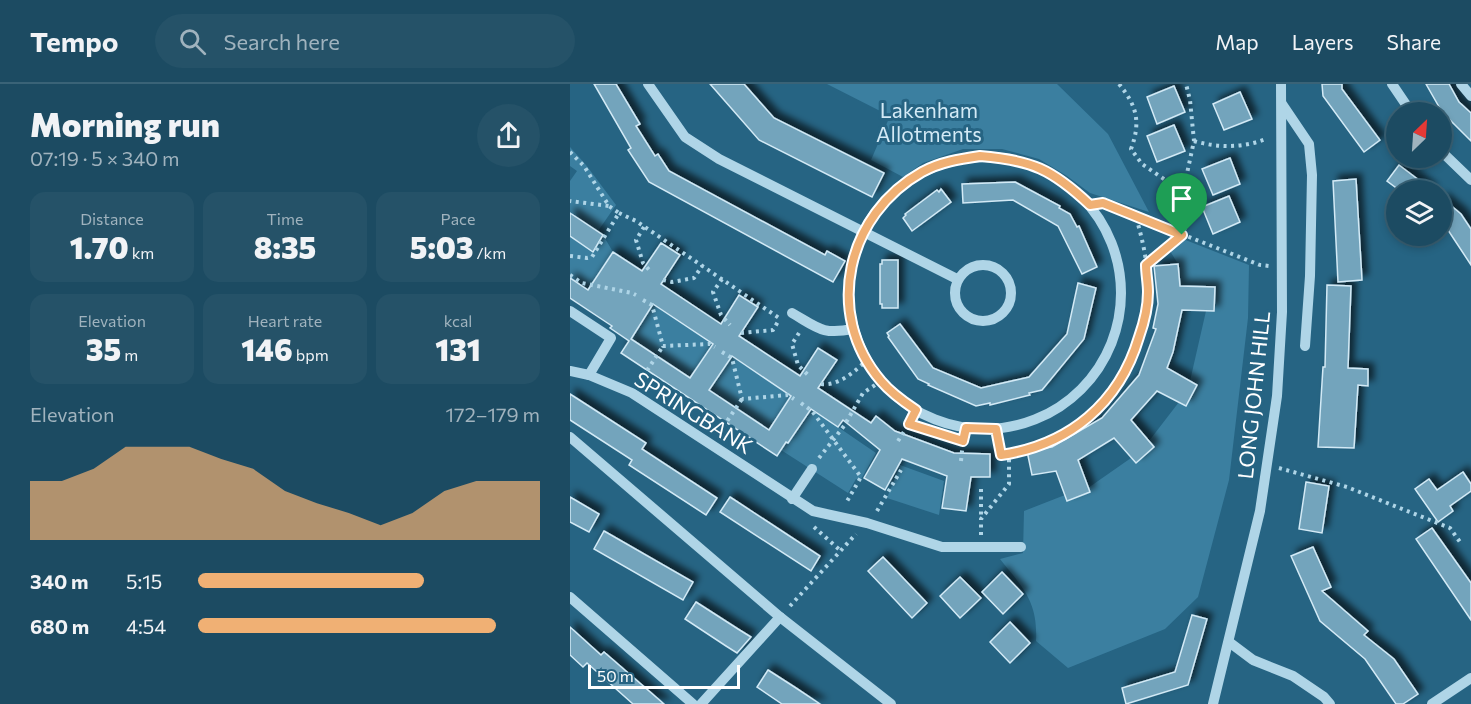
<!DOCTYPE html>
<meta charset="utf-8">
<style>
:root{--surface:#1c4b62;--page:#255268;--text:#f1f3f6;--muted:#a0b3be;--line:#3a6377;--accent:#f0b074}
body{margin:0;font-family:Commissioner,sans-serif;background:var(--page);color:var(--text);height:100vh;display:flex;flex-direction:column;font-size:22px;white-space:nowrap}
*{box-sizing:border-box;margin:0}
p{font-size:20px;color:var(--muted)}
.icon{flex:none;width:33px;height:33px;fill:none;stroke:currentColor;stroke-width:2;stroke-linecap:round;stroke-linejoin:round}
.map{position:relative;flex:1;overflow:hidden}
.drawer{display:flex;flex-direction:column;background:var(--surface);width:570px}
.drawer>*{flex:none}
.needle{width:39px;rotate:25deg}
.tools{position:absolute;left:816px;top:18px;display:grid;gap:12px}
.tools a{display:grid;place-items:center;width:66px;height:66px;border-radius:50%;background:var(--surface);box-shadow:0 3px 9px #0003,0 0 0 2px var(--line);font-size:30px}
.scale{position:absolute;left:18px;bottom:15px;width:152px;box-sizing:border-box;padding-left:6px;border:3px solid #fff;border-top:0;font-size:16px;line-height:21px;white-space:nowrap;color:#fff;-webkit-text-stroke:4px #266483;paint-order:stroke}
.pin{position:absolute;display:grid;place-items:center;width:51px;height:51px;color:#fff;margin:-62px -26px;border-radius:50% 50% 50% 0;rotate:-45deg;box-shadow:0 0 6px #0007}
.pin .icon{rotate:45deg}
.round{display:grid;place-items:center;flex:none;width:63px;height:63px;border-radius:32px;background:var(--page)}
.summary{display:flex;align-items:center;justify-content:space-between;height:102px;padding:0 30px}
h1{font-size:33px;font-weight:800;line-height:45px}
.figures{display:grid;grid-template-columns:repeat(3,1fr);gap:9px;height:102px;padding:6px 30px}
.figures div{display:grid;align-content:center;border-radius:15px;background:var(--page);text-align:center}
.figures b{font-size:30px;font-weight:800}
.figures small{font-size:16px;font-weight:400}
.figures p{font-size:16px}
.chart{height:168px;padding:12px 30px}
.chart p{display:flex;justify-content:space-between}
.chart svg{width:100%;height:108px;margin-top:6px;fill:var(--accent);opacity:.7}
ul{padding:0 30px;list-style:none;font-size:20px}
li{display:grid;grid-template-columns:96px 72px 1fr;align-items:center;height:45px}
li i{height:15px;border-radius:8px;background:var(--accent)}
header{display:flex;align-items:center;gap:36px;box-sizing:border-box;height:84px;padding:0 30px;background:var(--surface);border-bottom:2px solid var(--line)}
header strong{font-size:28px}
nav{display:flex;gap:33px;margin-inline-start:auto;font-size:21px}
.search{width:420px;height:54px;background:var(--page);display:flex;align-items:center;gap:15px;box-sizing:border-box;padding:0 21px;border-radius:33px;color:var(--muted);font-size:22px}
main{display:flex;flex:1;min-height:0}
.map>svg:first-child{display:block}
.green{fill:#3b7fa0}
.building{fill:#73a4bc;stroke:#d3eaf6;stroke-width:1.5;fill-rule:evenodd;filter:url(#shadow)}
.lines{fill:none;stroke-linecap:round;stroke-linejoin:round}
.path{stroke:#afd5e7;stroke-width:4;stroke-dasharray:3 4.5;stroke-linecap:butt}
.minor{stroke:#afd5e7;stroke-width:10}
.route-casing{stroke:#fff;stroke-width:12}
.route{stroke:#f0b074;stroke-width:8}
.labels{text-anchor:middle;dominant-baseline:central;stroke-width:6;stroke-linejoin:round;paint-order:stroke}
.park-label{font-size:21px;fill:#d3eaf6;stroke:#266483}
.street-label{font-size:21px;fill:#fff;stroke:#266483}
</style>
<header>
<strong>Tempo</strong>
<div class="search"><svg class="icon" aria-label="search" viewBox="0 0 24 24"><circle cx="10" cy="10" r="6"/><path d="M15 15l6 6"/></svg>Search here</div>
<nav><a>Map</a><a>Layers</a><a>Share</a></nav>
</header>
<main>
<section class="drawer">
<div class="summary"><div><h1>Morning run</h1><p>07:19 · 5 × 340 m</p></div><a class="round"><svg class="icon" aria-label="share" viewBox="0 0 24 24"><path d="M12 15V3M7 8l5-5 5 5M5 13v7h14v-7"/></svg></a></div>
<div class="figures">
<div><p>Distance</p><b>1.70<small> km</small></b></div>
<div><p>Time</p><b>8:35</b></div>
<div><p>Pace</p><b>5:03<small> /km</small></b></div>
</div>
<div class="figures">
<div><p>Elevation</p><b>35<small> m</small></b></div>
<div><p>Heart rate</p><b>146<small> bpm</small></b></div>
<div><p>kcal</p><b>131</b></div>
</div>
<div class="chart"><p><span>Elevation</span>172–179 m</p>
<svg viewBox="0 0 160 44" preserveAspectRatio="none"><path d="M0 44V20L10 20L20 15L30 6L40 6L50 6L60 11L70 15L80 24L90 29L100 33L110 38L120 33L130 24L140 20L150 20L160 20V44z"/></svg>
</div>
<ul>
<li><b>340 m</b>5:15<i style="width:66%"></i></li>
<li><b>680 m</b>4:54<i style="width:87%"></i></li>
</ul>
</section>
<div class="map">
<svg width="901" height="620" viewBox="0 0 901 620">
<defs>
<filter id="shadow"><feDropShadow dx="5.5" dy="-5.5" stdDeviation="3" flood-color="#0009"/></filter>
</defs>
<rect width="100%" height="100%" fill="#266483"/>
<g class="green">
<polygon points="257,0 487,0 538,50 579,128 520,109 497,92 469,75 432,65 393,65 353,79 333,93 301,76 320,32"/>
<polygon points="0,63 16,81 46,121 28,147 0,129 0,97 7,87 0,82"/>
<polygon points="33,151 43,168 31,186 64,207 51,228 0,194 0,152 22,167"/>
<path d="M613,155l66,26 -1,53 -19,162 -31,117 -33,32 -97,39 -32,-27c2,-40 -13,-53 -36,-82l23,-6 1,-42 41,-16 3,6 22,-9 -2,-4 43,-30 5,4 18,-15 -5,-6 30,-39 7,4 11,-21 -7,-4 16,-70h8v-24h-34l-2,-23 -8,-13z"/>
<polygon points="83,220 142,259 120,294 61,255"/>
<polygon points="162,272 221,312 199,346 139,306"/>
<polygon points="240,324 306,369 290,397 286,395 278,409 211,366 216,358 218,359"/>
<polygon points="330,381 374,397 369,431 317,414"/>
</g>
<g class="building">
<polygon points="24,0 46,0 70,40 66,42 85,72 88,70 99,87 255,171 257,167 275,177 263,198 79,98 58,66 61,64"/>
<polygon points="140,0 174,0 204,34 314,89 302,113 189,56"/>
<polygon points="752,0 772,0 772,5 810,56 794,68 753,12"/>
<polygon points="856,0 879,0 889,18 901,29 901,57 872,28"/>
<polygon points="604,2 615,28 587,40 577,13"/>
<polygon points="670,8 682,35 654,46 643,20"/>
<polygon points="604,41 615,67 587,78 577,52"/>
<polygon points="660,74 670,100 643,111 632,85"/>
<polygon points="829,81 862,106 829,106 817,97"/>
<polygon points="786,95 792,196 768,198 763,97"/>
<polygon points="445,98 490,122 489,124 500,130 507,143 509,142 527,183 512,190 488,142 443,116 393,119 392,100"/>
<polygon points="371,105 381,118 342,147 333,134 336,131 335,130 367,106 369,108"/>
<polygon points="659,112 670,138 643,150 632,123"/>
<polygon points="872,114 891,130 901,145 901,181 872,137"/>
<polygon points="0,129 33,151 23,168 0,152"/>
<path d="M91,159l19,12 -19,29 60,40 18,-29 19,12 -19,29 61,40 18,-28 19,12 -19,28 53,35 5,-7 19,15 59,22 36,1v23h-19l-5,34 -24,-3 5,-32 -45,-17 -17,31 -21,-12 16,-28 -37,-30 -5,7 -27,-18 -23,34 -2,-1 -9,14 -156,-103 8,-12 -19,-13 2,-2 -42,-28v-20l18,12 25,-38 29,19zM83,220l60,40 -23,34 -59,-39zM162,272l59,40 -22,34 -60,-40z"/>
<polygon points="312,176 328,176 328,224 312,224 312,220 310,220 310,180 312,180"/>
<polygon points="608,180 610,202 645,203 644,227 612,226 603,268 597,284 627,301 616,322 587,307 561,336 584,363 566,379 544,354 508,376 520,408 497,417 486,387 462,391 457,367 482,363 532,334 569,291 586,245 583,244 588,220 584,182"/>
<polygon points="508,199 526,204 514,255 472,306 459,309 460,311 420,321 420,319 406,322 358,301 359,300 348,295 318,253 319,252 317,249 330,240 363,284 411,304 459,293 497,250"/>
<polygon points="757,201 781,202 778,284 798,285 798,302 788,301 784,364 748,363 753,283 755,283"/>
<polygon points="0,310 76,359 72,365 147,414 136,431 59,381 62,376 0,336"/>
<polygon points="893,388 901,400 901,407 880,422 883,427 868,438 845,405 859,395 867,406"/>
<polygon points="736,398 759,402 752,449 729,445"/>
<polygon points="0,413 29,430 19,448 0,438"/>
<polygon points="160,413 250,472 241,487 150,428"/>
<polygon points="862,444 901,499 901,536 846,455"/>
<polygon points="34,447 123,498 113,516 24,465"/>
<polygon points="743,463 761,503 752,507 798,547 794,551 824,575 848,610 833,620 826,620 795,575 750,537 721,472"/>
<polygon points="313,473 357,519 342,534 298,487"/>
<polygon points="432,488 453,510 433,530 412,508"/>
<polygon points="390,493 411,514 390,534 370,512"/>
<polygon points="126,518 168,545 181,553 167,569 156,562 115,535"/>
<polygon points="622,531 637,535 618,601 556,620 552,604 605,588"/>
<polygon points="440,538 460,559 440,579 420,558"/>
<polygon points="0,543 31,571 34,568 94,620 63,620 17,579 13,583 0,571"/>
<polygon points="198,586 226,604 250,620 212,620 187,603"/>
</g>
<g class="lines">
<g class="path">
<path d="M549,0c18,22 22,38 12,65l11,15 41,28"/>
<path d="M624,57c24,7 49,7 72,-2"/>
<polyline points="0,68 14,82 39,122 0,117"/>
<polyline points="520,121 533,119 690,181 699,182"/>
<polyline points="49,129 66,137 209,234"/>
<polyline points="74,143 66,156 73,179 81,188"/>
<polyline points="0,172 17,174 22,173 49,129 39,122"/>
<polyline points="576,180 612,151 618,136 613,108 624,57 620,16 616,0"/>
<polyline points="0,191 12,199 62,209 66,211"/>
<polyline points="152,195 143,208 151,231 160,241"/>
<polyline points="93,196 102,198 124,194 132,182"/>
<polyline points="73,216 82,221 93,262 140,260 145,263"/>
<polyline points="171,249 203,246 209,236"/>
<polyline points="229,249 222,260 228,281 239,292"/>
<polyline points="152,268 162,274 172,315 218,311 224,315"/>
<polyline points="69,299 93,262"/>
<path d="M251,300c18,2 33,-12 46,-24"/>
<polyline points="231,319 242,327 291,393 276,419"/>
<polyline points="346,326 339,340 393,357 396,344"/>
<path d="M426,345l5,26c82,-11 144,-78 147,-162 1,-25 -5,-52 -12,-76"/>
<polyline points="149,349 172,315"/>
<polyline points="328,357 339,340"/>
<polyline points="249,374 274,342 293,309 311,297"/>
<polyline points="391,377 393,357"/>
<polyline points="709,384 777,403 880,444 890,458"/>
<polyline points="411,405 411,434"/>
<polyline points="307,427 331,386"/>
<polyline points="244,443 271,467"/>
<polyline points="411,451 411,435 439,400 439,370"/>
<polyline points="220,522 286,450"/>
</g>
<g class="minor">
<polyline points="78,0 115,53 149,75 387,195"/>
<polyline points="822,0 841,28"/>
<polyline points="891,0 901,12"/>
<polyline points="712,20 739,60 742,91 740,192 735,262"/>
<polyline points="872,68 901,96"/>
<circle cx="415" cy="209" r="136"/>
<circle cx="413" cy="209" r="28"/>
<polyline points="0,227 41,254 19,291"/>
<path d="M222,229c26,15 30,22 61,16"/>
<polyline points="0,287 19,291 62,309 243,427 297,439 372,463 451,463"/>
<polyline points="0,353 210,533 321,620"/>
<polyline points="222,415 242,385"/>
<polyline points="0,513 123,620"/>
<polyline points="659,558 683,576 723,592 754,613 760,620"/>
<polyline points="131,620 210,533"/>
<polyline points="643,620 690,427 707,312 712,228 711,0"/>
<polyline points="862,620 901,594"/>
</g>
</g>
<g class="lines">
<g class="route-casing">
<path id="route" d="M410,72c51,4 72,13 110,49l13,-2 79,32 -36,30c0,9 2,18 2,27 0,16 -4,31 -9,45 -20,67 -70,108 -138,118l-5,-26 -30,-1 -3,13 -54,-17 7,-14c-12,-8 -25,-17 -35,-29 -58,-68 -34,-167 41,-209 18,-10 38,-13 58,-16z"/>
</g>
<use href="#route" class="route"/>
</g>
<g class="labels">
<g class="park-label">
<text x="359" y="25">Lakenham<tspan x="359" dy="24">Allotments</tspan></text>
</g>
<g class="street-label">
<text transform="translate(683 311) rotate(-84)">LONG JOHN HILL</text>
<text transform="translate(124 328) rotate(32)">SPRINGBANK</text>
</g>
</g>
</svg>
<div class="tools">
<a><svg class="needle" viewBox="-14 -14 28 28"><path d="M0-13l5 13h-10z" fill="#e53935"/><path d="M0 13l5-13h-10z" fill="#a0b3be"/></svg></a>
<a><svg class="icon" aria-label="layers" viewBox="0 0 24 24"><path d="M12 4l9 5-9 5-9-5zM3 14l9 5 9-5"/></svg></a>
</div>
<div class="scale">50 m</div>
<div class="pin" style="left:612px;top:151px;background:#1e9e55"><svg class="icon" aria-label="arrive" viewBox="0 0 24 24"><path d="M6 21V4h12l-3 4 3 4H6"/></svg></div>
</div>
</main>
